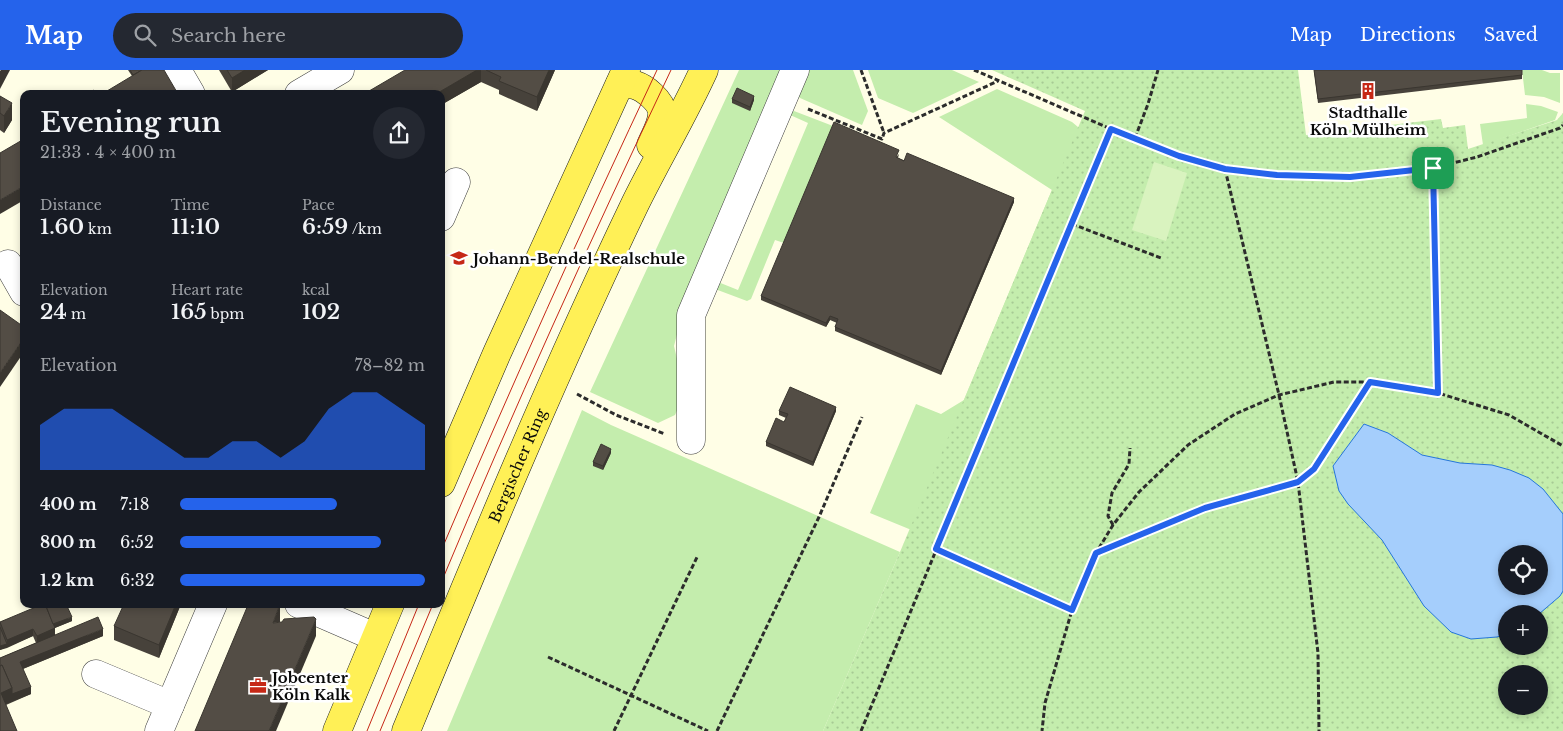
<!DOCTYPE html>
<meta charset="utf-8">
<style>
:root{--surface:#171b24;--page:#242831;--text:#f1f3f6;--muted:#9ea1a6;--accent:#2563eb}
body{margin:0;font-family:"Libre Baskerville",serif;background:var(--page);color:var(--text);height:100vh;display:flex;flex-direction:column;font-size:19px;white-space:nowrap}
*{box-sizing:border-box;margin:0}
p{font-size:16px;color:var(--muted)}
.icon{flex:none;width:28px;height:28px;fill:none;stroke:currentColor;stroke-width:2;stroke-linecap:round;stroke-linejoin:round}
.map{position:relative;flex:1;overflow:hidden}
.sheet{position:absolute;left:20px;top:20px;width:425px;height:518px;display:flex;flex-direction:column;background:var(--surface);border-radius:10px;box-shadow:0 2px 8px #0003}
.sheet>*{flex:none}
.fabs{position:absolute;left:1498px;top:475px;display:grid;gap:10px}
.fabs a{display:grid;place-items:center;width:50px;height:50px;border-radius:50%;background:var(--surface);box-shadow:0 2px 8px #0003;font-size:25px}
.pin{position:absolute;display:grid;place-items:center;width:42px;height:42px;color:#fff;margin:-21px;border-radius:10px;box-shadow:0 2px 8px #0006}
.round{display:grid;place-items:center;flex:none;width:52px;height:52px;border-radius:26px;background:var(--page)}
.summary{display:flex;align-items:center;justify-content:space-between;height:85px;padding:0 20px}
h1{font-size:28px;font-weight:600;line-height:38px}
.figures{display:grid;grid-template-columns:repeat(3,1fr);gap:8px;height:85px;padding:5px 20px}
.figures div{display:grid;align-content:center}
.figures b{font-size:21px;font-weight:600}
.figures small{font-size:14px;font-weight:400}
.figures p{font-size:14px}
.chart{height:140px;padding:10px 20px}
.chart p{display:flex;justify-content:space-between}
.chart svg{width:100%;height:90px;margin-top:5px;fill:var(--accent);opacity:.7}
ul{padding:0 20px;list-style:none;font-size:16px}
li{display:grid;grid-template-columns:80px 60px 1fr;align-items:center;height:38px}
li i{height:12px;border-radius:6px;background:var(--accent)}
header{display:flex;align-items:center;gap:30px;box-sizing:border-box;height:70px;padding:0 25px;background:var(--accent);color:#fff}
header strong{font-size:24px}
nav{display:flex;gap:28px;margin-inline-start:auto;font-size:18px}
.search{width:350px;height:45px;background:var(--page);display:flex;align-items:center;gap:12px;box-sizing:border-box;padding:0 18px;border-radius:28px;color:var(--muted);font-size:19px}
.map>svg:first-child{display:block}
.grass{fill:#c4edad}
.park{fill:url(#park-dots);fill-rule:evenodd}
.pitch{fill:#d9f3bf}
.water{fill:#a5cefc;stroke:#2576db;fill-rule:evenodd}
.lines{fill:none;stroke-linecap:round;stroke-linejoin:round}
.minor-casing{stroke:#3d3d3d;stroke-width:29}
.major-casing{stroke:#1b1b1b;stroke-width:29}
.path{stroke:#2c2c2c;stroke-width:3;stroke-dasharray:5 2.5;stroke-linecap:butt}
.minor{stroke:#fff;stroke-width:28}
.major{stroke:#fff056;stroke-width:28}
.tram{stroke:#c62816;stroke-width:1}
.wall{fill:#47423b}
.shaded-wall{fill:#3a3630}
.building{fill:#534d45;stroke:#3a3630}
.route-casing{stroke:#fff;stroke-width:10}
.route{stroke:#2563eb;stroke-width:6}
.labels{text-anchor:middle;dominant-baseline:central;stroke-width:5;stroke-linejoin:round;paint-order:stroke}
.poi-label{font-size:15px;font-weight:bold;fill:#0a0a0a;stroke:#fff;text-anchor:start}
.street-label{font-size:15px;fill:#0a0a0a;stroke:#fff}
</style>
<header>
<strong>Map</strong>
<div class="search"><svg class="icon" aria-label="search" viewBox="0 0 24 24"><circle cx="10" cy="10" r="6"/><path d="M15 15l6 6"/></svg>Search here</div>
<nav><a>Map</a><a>Directions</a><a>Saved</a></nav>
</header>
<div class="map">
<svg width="1563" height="661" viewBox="0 0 1563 661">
<defs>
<pattern id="park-dots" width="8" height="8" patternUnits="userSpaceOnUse" patternTransform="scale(1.25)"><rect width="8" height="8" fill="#c4edad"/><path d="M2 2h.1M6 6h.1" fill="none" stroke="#a7ca94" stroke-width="1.8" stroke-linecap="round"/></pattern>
</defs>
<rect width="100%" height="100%" fill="#fffee6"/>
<g class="grass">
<polygon points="739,0 784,0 683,241 674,276 685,323 675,345 658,353 590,322"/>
<polygon points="806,0 853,0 868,41 862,55 800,28 796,24"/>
<polygon points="868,0 952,0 979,12 913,43 878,28"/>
<polygon points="1522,0 1542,0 1550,3 1560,3 1560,33 1544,27 1525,25"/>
<polygon points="997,19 1072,52 1084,62 931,468 870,443 916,334 941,344 964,330 1052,120 939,47"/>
<polygon points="1526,34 1541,36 1558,42 1555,50 1483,75 1480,54 1527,48"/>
<polygon points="794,41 833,56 784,173 775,170 751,229 747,231 715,219 718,212 738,220 808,53 788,44"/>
<polygon points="582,340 611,355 900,482 823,661 447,661"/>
</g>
<path class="park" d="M992,0h306l8,65 135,-16 2,9 22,-3 3,24 89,-29 6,-7v618h-740l77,-179 185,-441zM1506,484h33v32h-33zM1506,544h33v32h-33zM1506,604h33v32h-33z"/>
<polygon class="pitch" points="1154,92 1187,103 1166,171 1132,160"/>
<path class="water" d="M1364,354l24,9 34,22 38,8 32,2 18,5 19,8 14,11 20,25v77l-3,5 -21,18h-33v20l-9,3 -26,2 -20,-7 -27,-26 -42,-66 -34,-36 -9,-13 -6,-25zM1506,484h33v32h-33z"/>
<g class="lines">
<g class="minor-casing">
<g id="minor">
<polyline points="177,0 191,24"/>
<polyline points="299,24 340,0"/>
<polyline points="441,147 456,112"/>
<polyline points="8,194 24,222"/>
<polyline points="691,370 691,245 795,0"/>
<polyline points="299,534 375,567"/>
<polyline points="96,604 170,635"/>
<polyline points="159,661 213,534"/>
</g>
</g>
<g class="major-casing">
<g id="major">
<path d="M620,14c5,0 10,0 15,1 10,3 26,16 27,27 1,11 -7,23 -11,33"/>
<polyline points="441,413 497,283 626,0"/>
<polyline points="337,661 390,534"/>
<path id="s1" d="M406,661c73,-177 146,-354 229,-527 22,-45 48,-88 69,-134"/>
</g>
</g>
<g class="path">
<polyline points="861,0 884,63"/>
<polyline points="974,0 1111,59 1179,86 1225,99 1277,105 1350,107 1433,98 1477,87 1560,58 1563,55"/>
<polyline points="808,39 882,69 884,63 998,11"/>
<polyline points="1135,68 1148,34 1158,0"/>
<polyline points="1433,98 1438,323"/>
<polyline points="1225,99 1279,325 1298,412 1318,583 1319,661"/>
<polyline points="1072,154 1161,188"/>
<polyline points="577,324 616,345 665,364"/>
<polyline points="1113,455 1108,446 1112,423 1129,394 1130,378"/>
<polyline points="937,479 1072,540 1045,633 1042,661"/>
<polyline points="1096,483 1205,438 1298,412 1314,399 1370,312"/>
<polyline points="1072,540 1096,483 1113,455 1139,422 1188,375 1235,344 1279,325 1334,312 1370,312 1438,323 1509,345 1563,376"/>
<polyline points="548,587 708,661"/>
<polyline points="614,661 698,485"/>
<polyline points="717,661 819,447 862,347"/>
<polyline points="861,661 1111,59"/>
</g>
<use href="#minor" class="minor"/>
<use href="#major" class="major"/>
<g class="tram">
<path d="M441,481c69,-162 141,-322 216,-481"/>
<path d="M441,513c72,-173 150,-344 230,-513"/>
<polyline points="367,661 419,534"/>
<polyline points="380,661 433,534"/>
</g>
</g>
<g class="wall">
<polygon points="128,0 164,0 132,6"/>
<polygon points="219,0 268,0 232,22"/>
<polygon points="405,0 555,0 537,41 499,24 499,20 481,12 441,35 441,24"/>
<polygon points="1314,0 1522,0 1522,9 1318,33"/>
<polygon points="0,26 12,50 4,63 0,60"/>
<polygon points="732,29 754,30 750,41 732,33"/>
<polygon points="899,84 898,88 1014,132 941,305 835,261 835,257 837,253 830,250 826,257 761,230 761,226"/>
<polygon points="779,341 836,341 813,396 766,376 766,372 784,352 786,348 779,345"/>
<polygon points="611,383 603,400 593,396 593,392"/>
<polygon points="181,534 159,588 114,570 114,556"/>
<polygon points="46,536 72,551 55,558 55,565 103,566 23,599 31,624 6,635 0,661 0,588 36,573 33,566 0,580 0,552"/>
</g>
<g class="shaded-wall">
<polygon points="1,0 10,0 0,19 0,1"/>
<polygon points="245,0 268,0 232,22 232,8"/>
<polygon points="477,0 481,0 481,12 441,35 441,24 436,24"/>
<polygon points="549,0 555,0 537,41 537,27"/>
<polygon points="754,26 754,30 750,41 750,37"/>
<polygon points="12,33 12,50 4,63 4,46"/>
<polygon points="24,116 24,130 0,144 0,130"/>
<polygon points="1014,128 1014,132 941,305 941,301"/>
<polygon points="830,246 830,250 826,257 826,253"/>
<polygon points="24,268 24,282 0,317 0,303"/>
<polygon points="836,337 836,341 813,396 813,392"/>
<polygon points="611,379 611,383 603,400 603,396"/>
<polygon points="176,534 181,534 159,588 159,575"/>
<polygon points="280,534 280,552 273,553"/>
<polygon points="72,547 72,551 52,559 52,555"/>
<polygon points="316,549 316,566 276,661 269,661"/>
<polygon points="55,558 55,566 37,574 37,566"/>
<polygon points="33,559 33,566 7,578 7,570"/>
<polygon points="103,559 103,566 20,600 20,592"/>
<polygon points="7,574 7,578 0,580 0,576"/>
<polygon points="31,617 31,624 1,636 1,623 12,618"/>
</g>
<g class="building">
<polygon points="130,0 142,0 133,5"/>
<polygon points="142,0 164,0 178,24 102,24"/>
<polygon points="227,0 245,0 232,8"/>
<polygon points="405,0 477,0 436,24 364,24"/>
<polygon points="486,0 549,0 537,27 499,11 501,7"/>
<polygon points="1314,0 1522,0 1522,5 1318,29"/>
<polygon points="737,18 754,26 750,37 732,29"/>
<polygon points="94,20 97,24 88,24"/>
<polygon points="353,21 355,24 348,24"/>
<polygon points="0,26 12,33 4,46 0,43"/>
<polygon points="834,52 899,80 896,87 904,91 907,83 1014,128 941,301 835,257 838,249 830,246 826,253 761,226"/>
<polygon points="24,69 24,116 0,130 0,83"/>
<polygon points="0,240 24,257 24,268 0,303"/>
<polygon points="790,317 836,337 813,392 766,372 776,348 784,352 788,344 779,341"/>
<polygon points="601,374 611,379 603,396 593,392"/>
<polygon points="43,534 45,534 55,558 37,566 33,559 7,570 0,552"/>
<polygon points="52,534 66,534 72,547 53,554 46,536"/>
<polygon points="124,534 176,534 159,575 114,556"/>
<polygon points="258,534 280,534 273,553 282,552 284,549 314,547 316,549 269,661 195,661 248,535"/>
<polygon points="98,547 103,559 20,592 31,617 12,624 12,618 2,595 0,596 0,588"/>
<polygon points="0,557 7,574 0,576"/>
<polygon points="2,595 12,618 1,623 17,661 0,661 0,596"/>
</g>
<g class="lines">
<g class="route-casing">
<polygon id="route" points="1111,59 1179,86 1225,99 1277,105 1350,107 1433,98 1438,323 1370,312 1314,399 1298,412 1205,438 1096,483 1072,540 936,479"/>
</g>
<use href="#route" class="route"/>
</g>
<defs>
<g id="building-bare" transform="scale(1.35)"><path d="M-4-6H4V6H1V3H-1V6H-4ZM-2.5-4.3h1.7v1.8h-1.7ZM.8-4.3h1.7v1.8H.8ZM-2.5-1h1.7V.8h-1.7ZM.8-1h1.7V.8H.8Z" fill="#c62816" stroke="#fff" stroke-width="2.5" paint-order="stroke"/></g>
<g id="school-bare" transform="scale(1.35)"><path d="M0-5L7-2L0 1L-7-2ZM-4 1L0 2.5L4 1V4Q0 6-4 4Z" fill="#c62816" stroke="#fff" stroke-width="2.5" paint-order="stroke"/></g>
<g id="office-bare" transform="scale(1.35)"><path d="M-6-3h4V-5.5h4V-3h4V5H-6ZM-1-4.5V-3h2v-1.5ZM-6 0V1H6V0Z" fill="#c62816" stroke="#fff" stroke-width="2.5" paint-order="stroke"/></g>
</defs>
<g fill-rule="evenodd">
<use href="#building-bare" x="1368" y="21"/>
<use href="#school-bare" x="459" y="188"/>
<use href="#office-bare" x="258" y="616"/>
</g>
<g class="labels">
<g class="poi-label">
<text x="1368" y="42" text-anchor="middle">Stadthalle<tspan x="1368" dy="17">Köln Mülheim</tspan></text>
<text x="473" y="188">Johann-Bendel-Realschule</text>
<text x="272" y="607">Jobcenter<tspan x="272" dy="17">Köln Kalk</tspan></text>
</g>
<g class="street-label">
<text stroke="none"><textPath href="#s1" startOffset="288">Bergischer Ring</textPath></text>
</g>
</g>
</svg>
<div class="fabs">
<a><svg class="icon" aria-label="locate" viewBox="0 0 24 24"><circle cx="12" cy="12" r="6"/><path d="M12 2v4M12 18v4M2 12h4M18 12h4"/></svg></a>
<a>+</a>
<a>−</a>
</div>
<div class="pin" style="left:1433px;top:98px;background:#1e9e55"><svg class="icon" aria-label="arrive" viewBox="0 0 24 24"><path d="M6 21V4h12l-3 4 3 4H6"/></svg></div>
<section class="sheet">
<div class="summary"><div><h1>Evening run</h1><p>21:33 · 4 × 400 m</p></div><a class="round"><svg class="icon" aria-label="share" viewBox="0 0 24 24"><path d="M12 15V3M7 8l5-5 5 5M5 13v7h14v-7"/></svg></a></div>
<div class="figures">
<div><p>Distance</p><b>1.60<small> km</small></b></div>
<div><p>Time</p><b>11:10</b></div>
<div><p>Pace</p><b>6:59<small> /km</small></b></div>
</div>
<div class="figures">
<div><p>Elevation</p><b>24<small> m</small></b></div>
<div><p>Heart rate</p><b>165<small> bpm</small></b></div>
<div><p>kcal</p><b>102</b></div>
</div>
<div class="chart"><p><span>Elevation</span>78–82 m</p>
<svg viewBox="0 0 160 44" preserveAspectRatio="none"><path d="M0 44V22L10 14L20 14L30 14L40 22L50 30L60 38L70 38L80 30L90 30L100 38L110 30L120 14L130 6L140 6L150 14L160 22V44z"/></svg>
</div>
<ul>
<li><b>400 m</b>7:18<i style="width:64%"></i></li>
<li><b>800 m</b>6:52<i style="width:82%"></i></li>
<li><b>1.2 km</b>6:32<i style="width:100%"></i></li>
</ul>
</section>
</div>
